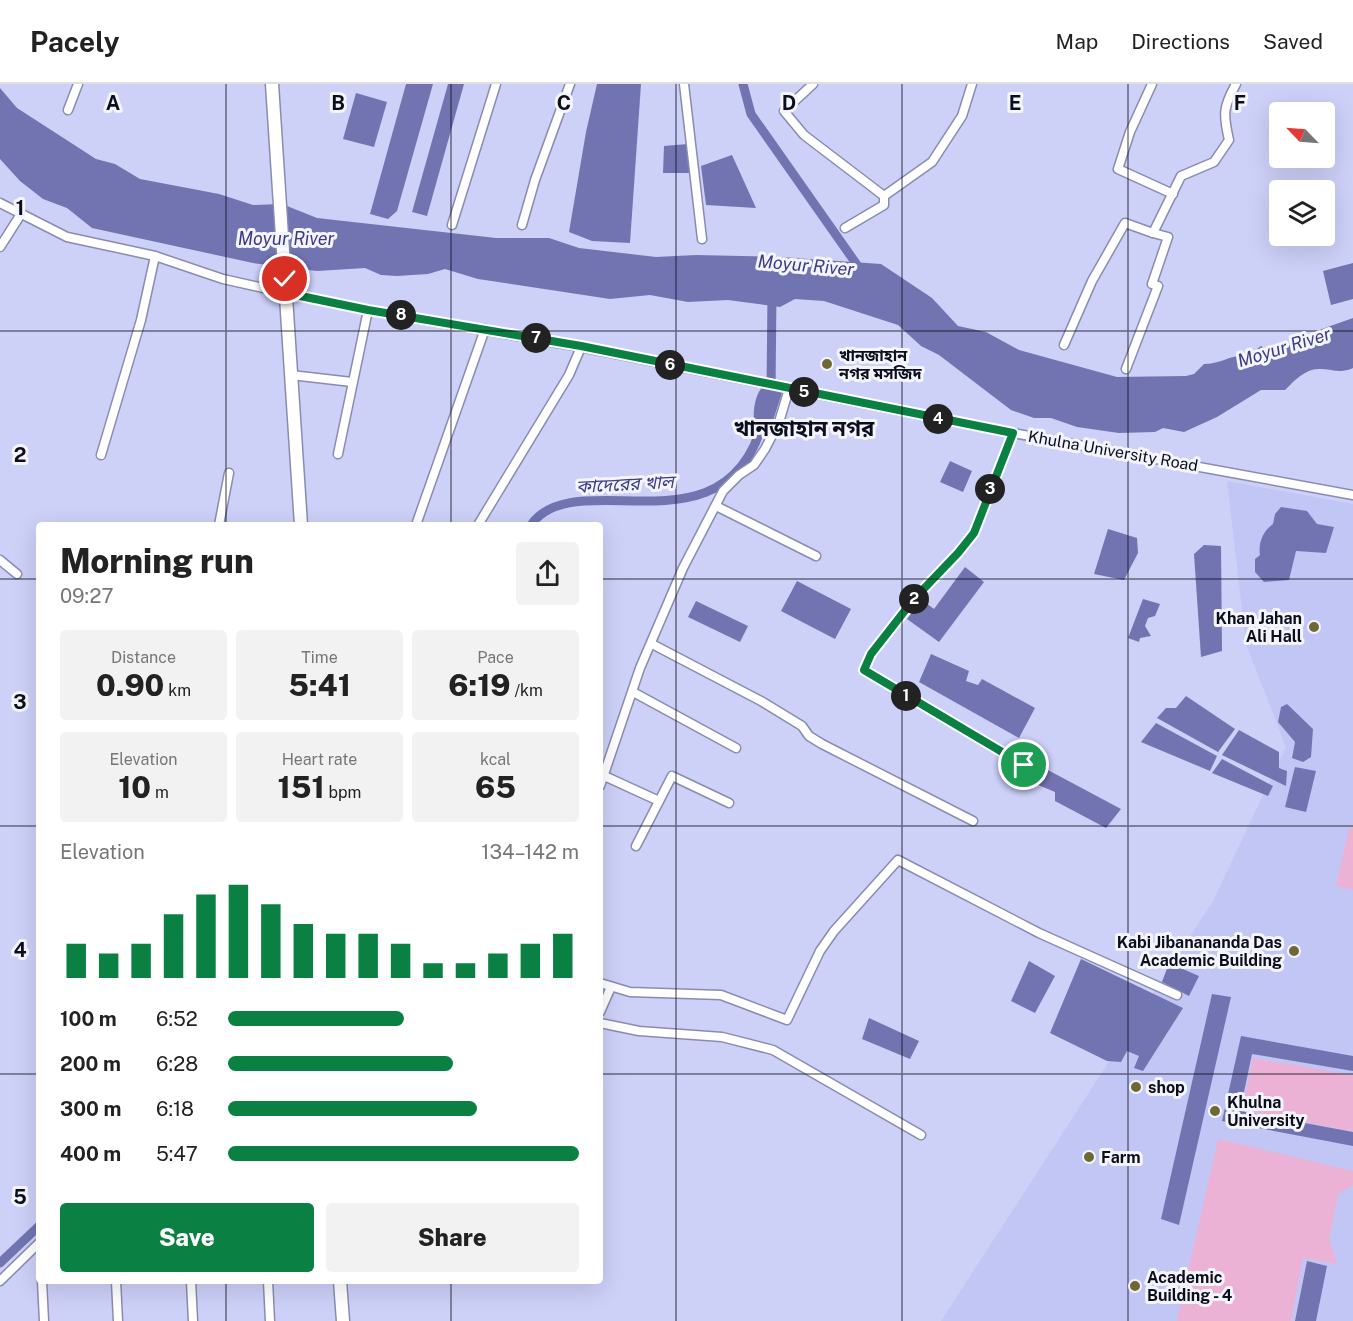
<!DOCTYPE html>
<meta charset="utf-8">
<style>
:root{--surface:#fff;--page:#f2f2f2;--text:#222;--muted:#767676;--line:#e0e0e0;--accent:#0b8043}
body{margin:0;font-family:"Public Sans","Noto Sans Bengali",sans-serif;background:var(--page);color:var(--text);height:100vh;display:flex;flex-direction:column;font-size:22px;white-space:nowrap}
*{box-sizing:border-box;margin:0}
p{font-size:20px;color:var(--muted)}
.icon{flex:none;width:33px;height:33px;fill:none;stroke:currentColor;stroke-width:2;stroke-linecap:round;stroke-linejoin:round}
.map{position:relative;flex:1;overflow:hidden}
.details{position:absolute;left:36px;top:438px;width:567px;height:762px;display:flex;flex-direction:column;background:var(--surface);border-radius:6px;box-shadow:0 6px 24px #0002}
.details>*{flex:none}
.needle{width:39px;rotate:295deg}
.fabs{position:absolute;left:1269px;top:18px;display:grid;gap:12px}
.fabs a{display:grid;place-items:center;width:66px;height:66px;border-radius:6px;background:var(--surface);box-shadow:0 6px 24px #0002;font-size:30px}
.pin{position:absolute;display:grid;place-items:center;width:51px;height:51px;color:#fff;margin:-26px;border:3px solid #fff;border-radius:50%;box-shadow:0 2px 6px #0007}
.km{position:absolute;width:30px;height:30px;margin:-15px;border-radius:50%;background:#222;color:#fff;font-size:16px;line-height:30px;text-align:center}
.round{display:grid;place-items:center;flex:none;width:63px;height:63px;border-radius:6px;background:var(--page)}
.headline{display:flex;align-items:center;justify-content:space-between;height:102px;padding:0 24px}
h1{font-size:33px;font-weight:800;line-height:45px}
.stats{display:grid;grid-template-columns:repeat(3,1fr);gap:9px;height:102px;padding:6px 24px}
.stats div{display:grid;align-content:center;border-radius:6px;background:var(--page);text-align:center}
.stats b{font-size:30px;font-weight:800}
.stats small{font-size:16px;font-weight:400}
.stats p{font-size:16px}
.chart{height:168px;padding:12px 24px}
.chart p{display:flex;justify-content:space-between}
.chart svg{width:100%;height:108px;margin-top:6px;stroke:var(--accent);stroke-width:6}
.cta{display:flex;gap:12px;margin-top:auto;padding:12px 24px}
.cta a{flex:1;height:69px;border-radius:6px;background:var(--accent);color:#fff;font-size:24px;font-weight:800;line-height:69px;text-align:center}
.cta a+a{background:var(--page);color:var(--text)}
ul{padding:0 24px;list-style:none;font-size:20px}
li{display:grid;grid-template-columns:96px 72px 1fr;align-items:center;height:45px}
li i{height:15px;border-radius:8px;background:var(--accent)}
header{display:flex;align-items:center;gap:36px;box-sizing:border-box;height:84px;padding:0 30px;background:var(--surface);border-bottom:2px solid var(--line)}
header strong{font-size:28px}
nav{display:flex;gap:33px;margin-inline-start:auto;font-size:21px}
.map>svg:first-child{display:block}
.built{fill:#c2c6f4}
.green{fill:#ebb2d6}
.water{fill:#7174b1}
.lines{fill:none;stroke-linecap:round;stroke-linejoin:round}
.canal{stroke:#7174b1;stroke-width:9}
.minor-casing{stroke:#898cb1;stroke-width:11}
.primary-casing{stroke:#898cb1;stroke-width:15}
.minor{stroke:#fff;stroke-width:8}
.primary{stroke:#fff;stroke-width:12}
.route-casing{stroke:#fff;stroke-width:12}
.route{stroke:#0b8043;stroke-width:8}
.grid{fill:none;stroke:#0d0e1b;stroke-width:1.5;stroke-opacity:0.55}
.poi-dot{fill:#6f6734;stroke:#f3f4fc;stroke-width:2}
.labels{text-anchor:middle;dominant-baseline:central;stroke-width:6;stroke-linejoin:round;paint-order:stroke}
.poi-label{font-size:16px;font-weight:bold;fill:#0d0e1b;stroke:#f3f4fc;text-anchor:start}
.street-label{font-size:16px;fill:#0d0e1b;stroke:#f3f4fc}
.water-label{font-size:18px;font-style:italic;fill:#3e3a86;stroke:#f3f4fc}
.district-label{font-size:22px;font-weight:bold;fill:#0d0e1b;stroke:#f3f4fc}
.grid-label{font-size:20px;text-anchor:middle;font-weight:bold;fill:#0d0e1b;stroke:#f3f4fc;stroke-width:6;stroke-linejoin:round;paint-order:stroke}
</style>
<header>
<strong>Pacely</strong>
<nav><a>Map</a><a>Directions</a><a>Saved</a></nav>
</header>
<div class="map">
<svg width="1353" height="1237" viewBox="0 0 1353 1237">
<rect width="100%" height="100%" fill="#cdd0f7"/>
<polygon class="built" points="1227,397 1353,420 1353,1237 941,1237 1213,817 1286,663 1246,560"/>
<g class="green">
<polygon points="1349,744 1353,744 1353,806 1336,802"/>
<polygon points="1253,974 1353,991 1353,1047 1242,1026"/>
<polygon points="1218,1055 1353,1087 1353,1101 1338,1110 1329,1155 1337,1180 1303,1174 1291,1237 1177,1237"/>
</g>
<g class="water">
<polygon points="406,0 433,0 397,127 388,135 370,130"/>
<polygon points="448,0 464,0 427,132 412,128"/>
<polygon points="597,0 641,0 630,159 592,157 569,148 586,48"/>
<path d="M0,4l17,20 79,51 19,5 25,15 79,15 34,11 29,-1 35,14 179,20h53l30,10 77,9 40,-2 84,2 101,7 51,34 26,28 28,6 33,18 98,27 69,-1 8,-2 10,-10c17,0 27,-10 44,-8l13,-10 13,7 48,-24 31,-11v50c-13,6 -20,1 -33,1 -14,-1 -26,12 -35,21h-24l-44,27 -33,15 -21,-4 -8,4 -36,1 -42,-6 -26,-9h-17l-23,-8 -72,-55 -18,-9 -23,-21 -74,-24 -29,-2 -15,8 -52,-7 -40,2 -38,-7 -40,4 -132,-20 -33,-10 -17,5 -31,2 -16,-1 -16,-7 -48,3 -64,-8 -161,-35 -25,-20 -24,-9 -23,-18 -20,-22z"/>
<polygon points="356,9 387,18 374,63 343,55"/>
<polygon points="688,60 691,89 663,89 664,62"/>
<polygon points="732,71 756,124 706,121 701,82"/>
<polygon points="1353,179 1353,215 1331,221 1323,187"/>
<path d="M766,301l5,6 5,-4 6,6 -13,40 -5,1 -8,-4c-5,-11 -2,-40 10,-45z"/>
<polygon points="950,377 972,387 963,408 940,398"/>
<path d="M1281,423l26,4 10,13 17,3 -8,26 -30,-2 -7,29 -25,2 -9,-10v-13l5,-4c-2,-12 3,-24 13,-31l2,-10z"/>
<polygon points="1108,445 1137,454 1138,469 1124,496 1094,490"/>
<polygon points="1204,461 1221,462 1222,567 1201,573 1194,470"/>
<polygon points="965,483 984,498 939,558 907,535 922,516 934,525"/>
<polygon points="797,497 851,525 835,555 781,527"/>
<polygon points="1143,515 1160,520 1155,532 1148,534 1145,542 1151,552 1140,554 1139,558 1128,554"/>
<polygon points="696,517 748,542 740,558 688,533"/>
<polygon points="931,570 969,587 966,597 978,601 982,595 1035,624 1019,654 919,598"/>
<polygon points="1186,612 1235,645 1218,668 1157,634 1166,624 1176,624"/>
<polygon points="1287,620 1313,645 1311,673 1303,678 1292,674 1295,658 1278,638 1281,623"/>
<polygon points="1156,639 1217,672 1210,687 1141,658"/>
<polygon points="1239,646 1279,668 1279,684 1287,687 1286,702 1222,671"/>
<polygon points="1222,675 1273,702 1268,712 1212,689"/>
<polygon points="1295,683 1316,687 1306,728 1285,723"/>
<polygon points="1046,685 1121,725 1106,744 1055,717 1055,708 1036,700"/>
<polygon points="1081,875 1183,924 1143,987 1134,984 1139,972 1127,967 1121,978 1107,977 1050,949"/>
<polygon points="1029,877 1055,892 1035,929 1011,917"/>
<polygon points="1169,879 1199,892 1189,912 1162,898"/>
<polygon points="1212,910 1231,913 1179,1141 1161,1135"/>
<polygon points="869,934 919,957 910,975 862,955"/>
<polygon points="1241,952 1353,972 1353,987 1252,970 1240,1027 1353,1048 1353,1062 1222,1037"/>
<polygon points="1307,1177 1327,1182 1316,1237 1295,1237"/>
</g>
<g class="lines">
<g class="canal">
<polyline points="743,0 751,30 862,188"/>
<polyline points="768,318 771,307 772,209"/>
<path d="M531,441c44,-64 195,35 232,-104"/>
<polyline points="0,1179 39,1142"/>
</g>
<g class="minor-casing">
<g id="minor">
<polyline points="684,0 702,155"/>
<polyline points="813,0 784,27 804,51 884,112"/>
<polyline points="1152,0 1130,48 1118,85 1173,110"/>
<polyline points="68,26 78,0"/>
<polyline points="0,119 67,153 155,172 223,195 286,209 368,226 581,263 1013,349 1353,411"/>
<polyline points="452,141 496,0"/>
<polyline points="522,141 535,96 570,0"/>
<polyline points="845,144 884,121 884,112 932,78 962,32 972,0"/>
<polyline points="0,163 21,130"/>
<polyline points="1064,261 1092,197 1125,139 1153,149"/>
<path d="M1126,285l32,-83 -6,-2 16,-47 -15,-4 28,-57 33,-14 15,-22c-6,-26 -6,-33 7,-56"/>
<polyline points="291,291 352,298"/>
<polyline points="1013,349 974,449 958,469 914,515 871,570 864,586 1024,681"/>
<polyline points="338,370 368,226"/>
<polyline points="101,371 141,236 155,172"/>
<polyline points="716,422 816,472"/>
<polyline points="219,441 229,389"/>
<polyline points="416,441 485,245"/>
<polyline points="478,441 569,291 581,263"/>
<polyline points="0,476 17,490"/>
<polyline points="652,560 761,617 802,642 809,652 822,660 973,737"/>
<polyline points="633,608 736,664"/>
<polyline points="600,690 659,717"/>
<polyline points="600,702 640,584 683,484 723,407 739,391 754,381 765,365 779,338 789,305"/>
<polyline points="636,762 672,692 729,719"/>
<polyline points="600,899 630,908 721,911 787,936 820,867 834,847 898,776 1039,849 1177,911"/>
<polyline points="600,928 611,903"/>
<polyline points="600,939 639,947 722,953 773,966 921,1051"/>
<polyline points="0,1197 39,1159"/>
<polyline points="42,1197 44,1237"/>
<polyline points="116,1197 118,1237"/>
<polyline points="191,1197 193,1237"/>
<polyline points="268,1197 270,1237"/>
</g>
</g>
<g class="primary-casing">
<g id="primary">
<polyline points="272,0 301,441"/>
<polyline points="340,1197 343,1237"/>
</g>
</g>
<use href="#minor" class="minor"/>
<use href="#primary" class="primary"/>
</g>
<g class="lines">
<g class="route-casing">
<polyline id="route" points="285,195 286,209 368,226 581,262 1013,349 974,449 958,469 914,515 871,570 864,586 1024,681"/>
</g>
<use href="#route" class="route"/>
</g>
<path class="grid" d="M226,0v441M451,0v441M676,0v1237M902,0v1237M1128,0v1237M0,247h1353M0,495h39M600,495h753M0,742h39M600,742h753M0,990h39M600,990h753M226,1197v40M451,1197v40"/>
<g class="poi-dot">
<circle cx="827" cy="280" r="6"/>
<circle cx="1314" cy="543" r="6"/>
<circle cx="1294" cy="867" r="6"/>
<circle cx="1136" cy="1003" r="6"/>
<circle cx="1215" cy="1027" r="6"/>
<circle cx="1089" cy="1073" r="6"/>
<circle cx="1135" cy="1202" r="6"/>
</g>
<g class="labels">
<g class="poi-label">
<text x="839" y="271">খানজাহান<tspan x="839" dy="18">নগর মসজিদ</tspan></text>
<text x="1302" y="534" text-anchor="end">Khan Jahan<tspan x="1302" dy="18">Ali Hall</tspan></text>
<text x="1282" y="858" text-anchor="end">Kabi Jibanananda Das<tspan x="1282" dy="18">Academic Building</tspan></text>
<text x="1148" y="1003">shop</text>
<text x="1227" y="1018">Khulna<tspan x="1227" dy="18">University</tspan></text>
<text x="1101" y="1073">Farm</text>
<text x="1147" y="1193">Academic<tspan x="1147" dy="18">Building - 4</tspan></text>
</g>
<g class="street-label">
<text transform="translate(1113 367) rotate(10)">Khulna University Road</text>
</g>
<g class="water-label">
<text x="286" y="154">Moyur River</text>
<text transform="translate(806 181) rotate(5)">Moyur River</text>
<text transform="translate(1284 263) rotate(-17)">Moyur River</text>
<text transform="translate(625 400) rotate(-3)">কাদেরের খাল</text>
</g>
<g class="district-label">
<text x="804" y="344">খানজাহান নগর</text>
</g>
</g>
<g class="grid-label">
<text x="113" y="26">A</text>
<text x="338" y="26">B</text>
<text x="564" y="26">C</text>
<text x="789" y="26">D</text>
<text x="1015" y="26">E</text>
<text x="1240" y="26">F</text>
<text x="20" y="131">1</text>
<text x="20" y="378">2</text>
<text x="20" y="625">3</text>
<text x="20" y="873">4</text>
<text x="20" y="1120">5</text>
</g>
</svg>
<div class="fabs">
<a><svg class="needle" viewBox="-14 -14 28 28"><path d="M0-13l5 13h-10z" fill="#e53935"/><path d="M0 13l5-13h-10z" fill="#767676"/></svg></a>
<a><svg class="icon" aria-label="layers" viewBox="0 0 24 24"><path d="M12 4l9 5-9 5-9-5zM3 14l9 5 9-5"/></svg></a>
</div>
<div class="pin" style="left:1024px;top:681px;background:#1e9e55"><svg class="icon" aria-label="arrive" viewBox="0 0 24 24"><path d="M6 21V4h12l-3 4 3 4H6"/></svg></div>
<div class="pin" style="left:285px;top:195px;background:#d93025"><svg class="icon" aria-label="check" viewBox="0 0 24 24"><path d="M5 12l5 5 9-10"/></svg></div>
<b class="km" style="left:906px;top:612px">1</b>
<b class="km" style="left:914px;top:515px">2</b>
<b class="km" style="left:990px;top:405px">3</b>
<b class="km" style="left:938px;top:335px">4</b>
<b class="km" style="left:804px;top:308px">5</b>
<b class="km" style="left:670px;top:281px">6</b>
<b class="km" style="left:536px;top:254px">7</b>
<b class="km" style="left:401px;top:231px">8</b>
<section class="details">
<div class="headline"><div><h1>Morning run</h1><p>09:27</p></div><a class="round"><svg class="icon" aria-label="share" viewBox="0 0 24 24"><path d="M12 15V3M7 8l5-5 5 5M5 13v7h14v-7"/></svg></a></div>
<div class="stats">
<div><p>Distance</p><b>0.90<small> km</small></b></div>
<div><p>Time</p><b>5:41</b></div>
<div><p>Pace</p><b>6:19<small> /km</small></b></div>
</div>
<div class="stats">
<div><p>Elevation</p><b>10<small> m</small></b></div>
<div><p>Heart rate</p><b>151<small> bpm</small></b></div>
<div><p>kcal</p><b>65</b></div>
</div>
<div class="chart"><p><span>Elevation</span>134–142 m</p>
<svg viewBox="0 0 160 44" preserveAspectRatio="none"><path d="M5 44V30M15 44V34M25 44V30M35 44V18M45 44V10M55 44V6M65 44V14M75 44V22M85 44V26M95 44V26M105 44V30M115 44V38M125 44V38M135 44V34M145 44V30M155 44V26"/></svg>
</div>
<ul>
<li><b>100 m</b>6:52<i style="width:50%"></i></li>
<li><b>200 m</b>6:28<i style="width:64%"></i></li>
<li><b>300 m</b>6:18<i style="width:71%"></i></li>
<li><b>400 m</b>5:47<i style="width:100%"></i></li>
</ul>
<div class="cta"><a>Save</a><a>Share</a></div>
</section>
</div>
